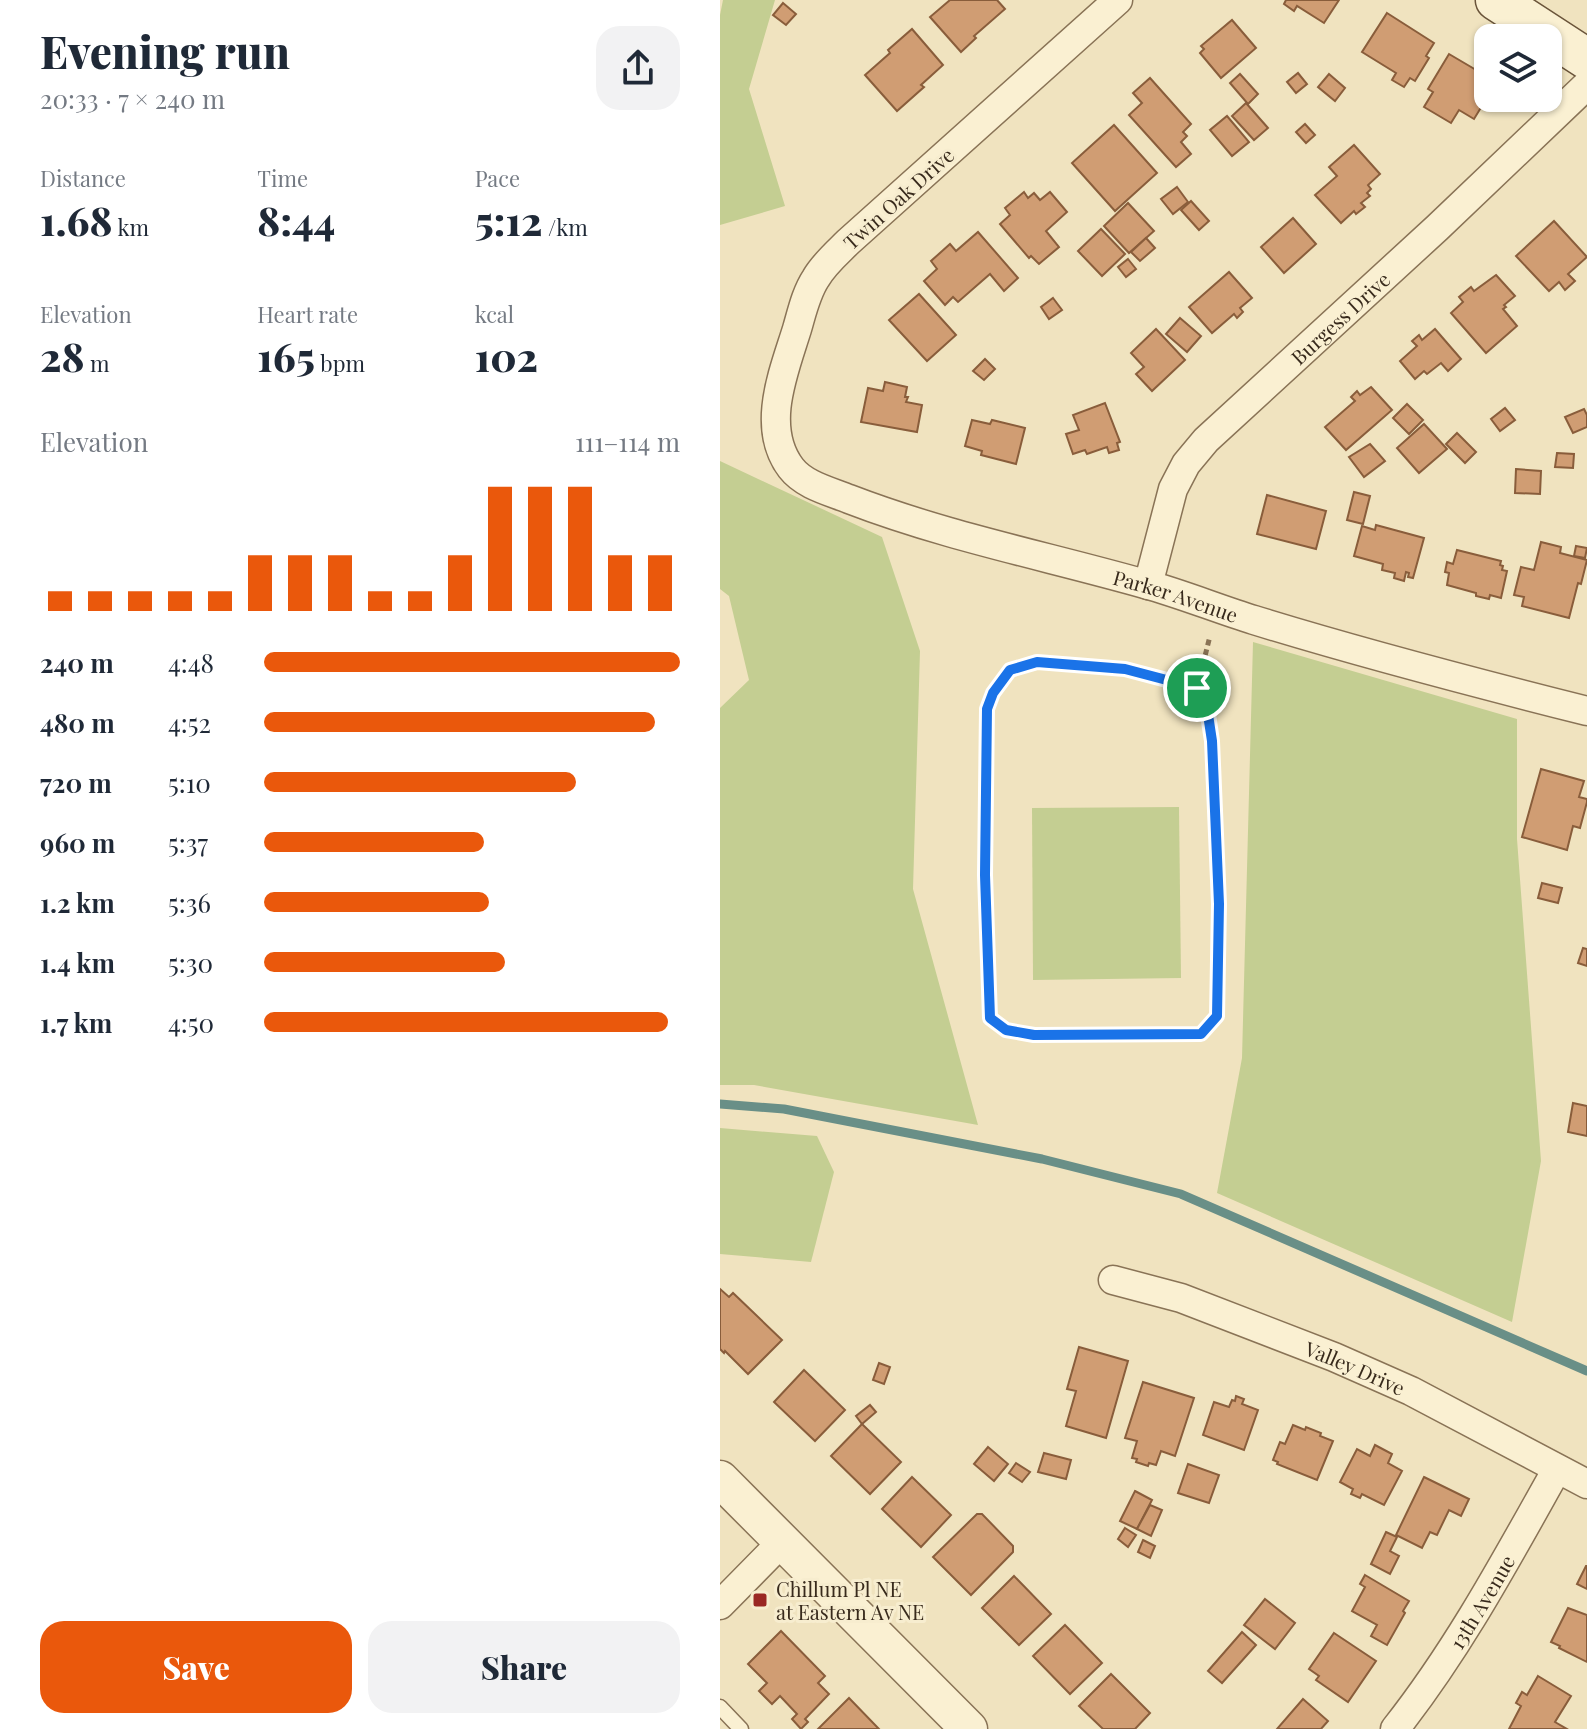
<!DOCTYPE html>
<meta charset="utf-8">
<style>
:root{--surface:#fff;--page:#f2f2f3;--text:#1f2937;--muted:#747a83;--accent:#ea580c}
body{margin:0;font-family:"Playfair Display",serif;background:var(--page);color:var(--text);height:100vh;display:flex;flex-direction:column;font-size:30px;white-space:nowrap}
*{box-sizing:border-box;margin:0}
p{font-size:26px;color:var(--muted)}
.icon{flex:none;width:44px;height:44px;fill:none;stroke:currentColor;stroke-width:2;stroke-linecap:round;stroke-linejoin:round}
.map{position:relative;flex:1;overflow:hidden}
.side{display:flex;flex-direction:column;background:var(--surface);width:720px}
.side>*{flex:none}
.tools{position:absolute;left:754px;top:24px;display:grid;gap:16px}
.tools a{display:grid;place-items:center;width:88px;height:88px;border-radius:16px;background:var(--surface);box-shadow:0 2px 6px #0004;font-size:40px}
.pin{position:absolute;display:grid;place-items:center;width:68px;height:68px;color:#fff;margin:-34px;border:4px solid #fff;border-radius:50%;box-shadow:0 2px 8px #0007}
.round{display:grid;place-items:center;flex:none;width:84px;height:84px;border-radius:24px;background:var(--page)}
.head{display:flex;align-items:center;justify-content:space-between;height:136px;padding:0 40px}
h1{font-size:44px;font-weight:800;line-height:60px}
.metrics{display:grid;grid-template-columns:repeat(3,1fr);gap:12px;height:136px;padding:8px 40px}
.metrics div{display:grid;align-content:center}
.metrics b{font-size:40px;font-weight:800}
.metrics small{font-size:22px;font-weight:400}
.metrics p{font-size:22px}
.chart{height:224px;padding:16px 40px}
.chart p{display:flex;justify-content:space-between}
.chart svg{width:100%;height:144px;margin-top:8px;stroke:var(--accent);stroke-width:6}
.action{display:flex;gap:16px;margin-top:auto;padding:16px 40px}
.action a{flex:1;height:92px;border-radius:24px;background:var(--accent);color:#fff;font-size:32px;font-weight:800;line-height:92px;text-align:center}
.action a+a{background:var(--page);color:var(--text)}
ul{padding:0 40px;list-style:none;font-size:26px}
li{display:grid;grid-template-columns:128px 96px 1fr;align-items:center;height:60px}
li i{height:20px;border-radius:10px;background:var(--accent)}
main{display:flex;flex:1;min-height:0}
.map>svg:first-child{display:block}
.green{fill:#c4ce92}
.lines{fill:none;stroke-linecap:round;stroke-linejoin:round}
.stream{stroke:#698f87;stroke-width:9}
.building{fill:#d09d73;stroke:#895d3b;stroke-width:2}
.service-casing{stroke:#897356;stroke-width:17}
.minor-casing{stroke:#897356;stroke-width:31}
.tertiary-casing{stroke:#897356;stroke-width:39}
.secondary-casing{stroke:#6a543a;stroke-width:43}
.path{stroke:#897356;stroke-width:5;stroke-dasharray:6 4;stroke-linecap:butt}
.service{stroke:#faf0d2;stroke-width:14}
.minor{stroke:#faf0d2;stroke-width:28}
.tertiary{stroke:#faf0d2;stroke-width:36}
.secondary{stroke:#faf0d2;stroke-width:40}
.route-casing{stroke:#fff;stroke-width:16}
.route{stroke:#1a73e8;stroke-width:10}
.poi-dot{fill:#9a2824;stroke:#f7edcf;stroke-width:3}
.labels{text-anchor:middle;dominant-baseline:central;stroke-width:6;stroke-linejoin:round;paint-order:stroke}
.street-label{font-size:20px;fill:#382a1c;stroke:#f7edcf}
.poi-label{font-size:20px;fill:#382a1c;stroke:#f7edcf;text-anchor:start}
</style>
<main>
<section class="side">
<div class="head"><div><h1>Evening run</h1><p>20:33 · 7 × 240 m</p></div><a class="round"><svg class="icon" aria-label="share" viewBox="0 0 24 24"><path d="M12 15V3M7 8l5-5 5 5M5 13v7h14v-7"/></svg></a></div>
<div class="metrics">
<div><p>Distance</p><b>1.68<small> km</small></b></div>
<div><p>Time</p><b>8:44</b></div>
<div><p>Pace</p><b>5:12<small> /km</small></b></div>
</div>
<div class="metrics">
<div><p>Elevation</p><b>28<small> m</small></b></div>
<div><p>Heart rate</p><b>165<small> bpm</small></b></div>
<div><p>kcal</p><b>102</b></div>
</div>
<div class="chart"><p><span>Elevation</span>111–114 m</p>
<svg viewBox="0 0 160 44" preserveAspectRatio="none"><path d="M5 44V38M15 44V38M25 44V38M35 44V38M45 44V38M55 44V27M65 44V27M75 44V27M85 44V38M95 44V38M105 44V27M115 44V6M125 44V6M135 44V6M145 44V27M155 44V27"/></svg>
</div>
<ul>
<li><b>240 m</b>4:48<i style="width:100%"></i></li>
<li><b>480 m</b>4:52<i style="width:94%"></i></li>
<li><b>720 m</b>5:10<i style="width:75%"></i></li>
<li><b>960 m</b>5:37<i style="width:53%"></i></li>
<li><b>1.2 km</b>5:36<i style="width:54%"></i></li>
<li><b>1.4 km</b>5:30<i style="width:58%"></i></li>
<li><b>1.7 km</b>4:50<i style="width:97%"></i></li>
</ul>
<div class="action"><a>Save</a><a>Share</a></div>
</section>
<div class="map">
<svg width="867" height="1729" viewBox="0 0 867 1729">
<rect width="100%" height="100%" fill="#f0e3bf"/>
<g class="green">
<polygon points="3,0 55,0 29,89 65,206 0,225 0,15"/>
<polygon points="0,461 162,537 200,651 193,889 258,1125 34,1085 0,1085 0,708 29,680 9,596 0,589"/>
<polygon points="533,642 797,719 797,839 821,1161 792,1322 497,1193 522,1058"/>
<polygon points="459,807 461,978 313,980 312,808"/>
<polygon points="0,1128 97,1136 114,1172 91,1262 0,1254"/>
</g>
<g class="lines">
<polyline class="stream" points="0,1104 64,1109 322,1159 461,1194 867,1371"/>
</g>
<g class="building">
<polygon points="230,0 277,0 285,9 254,36 256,38 241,52 210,17"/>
<polygon points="566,0 619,0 604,23 577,6 574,11 564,4"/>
<polygon points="63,3 76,14 66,25 53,15"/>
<polygon points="667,13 714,43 706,56 709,58 695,81 690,78 684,87 672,80 676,73 642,52"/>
<polygon points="512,20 536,48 501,78 480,53 484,49 481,46"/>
<polygon points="192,29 223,65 201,85 204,87 177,111 145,75 170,53 168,50"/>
<polygon points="729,54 768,77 768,96 754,119 739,110 731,123 704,107 713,92 708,89"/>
<polygon points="578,73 587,84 576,93 567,82"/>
<polygon points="520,74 538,94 528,104 510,83"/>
<polygon points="609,74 625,88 615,101 598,87"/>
<polygon points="430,78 471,124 463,132 467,136 461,142 471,154 456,167 409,115 422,103 413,93"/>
<polygon points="526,103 548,128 534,140 512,116"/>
<polygon points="507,116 529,142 512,156 490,130"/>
<polygon points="585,124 595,135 586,143 576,132"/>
<polygon points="394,125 437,173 395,211 352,163"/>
<polygon points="634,145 660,174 648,185 651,189 647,193 650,196 641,203 645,207 636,214 634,211 621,223 595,195 617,176 609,167"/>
<polygon points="457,187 468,202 453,214 441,199"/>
<polygon points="304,192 308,198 314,193 320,200 330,192 347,212 326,231 339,247 319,264 311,256 309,258 280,224 290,215 285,208"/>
<polygon points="471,201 489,221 479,230 461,210"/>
<polygon points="408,203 434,231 409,253 384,226"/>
<polygon points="573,218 596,244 564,273 541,247"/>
<polygon points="834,221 867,257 848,274 855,281 845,290 839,282 829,291 796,256"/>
<polygon points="381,229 405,254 382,276 358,251"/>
<polygon points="258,232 298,278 284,291 270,274 238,302 233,297 225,305 204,281 217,269 211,261 230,244 236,251"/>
<polygon points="426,238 435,248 420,261 411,252"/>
<polygon points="408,259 416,269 406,277 398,267"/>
<polygon points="509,272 532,298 520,308 523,312 517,318 514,314 492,333 469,307"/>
<polygon points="776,275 795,296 784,305 786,307 783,309 797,326 766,353 731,313 743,302 739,297 751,287 754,291"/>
<polygon points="199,294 236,335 207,361 169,320"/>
<polygon points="333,298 342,310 329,319 321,307"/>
<polygon points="460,318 481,336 467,352 446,334"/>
<polygon points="436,329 465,360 432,391 416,374 424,367 411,353"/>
<polygon points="715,329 741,359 728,371 721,363 707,374 704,371 695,379 680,361 697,346 692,341 699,335 702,340"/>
<polygon points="265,359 275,369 264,380 253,371"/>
<polygon points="165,382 187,387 185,397 188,397 186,402 202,405 197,432 141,422 148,388 163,391"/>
<polygon points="651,387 672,410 626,450 605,427 635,401 631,397 637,391 640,395"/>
<polygon points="385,403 400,442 397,443 399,450 389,453 387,447 367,454 365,450 353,454 346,434 359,430 353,415"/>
<polygon points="687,404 703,420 689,434 673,418"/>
<polygon points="785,408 795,420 780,431 771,419"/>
<polygon points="864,409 867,415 867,427 853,433 845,417"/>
<polygon points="252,420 270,424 272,420 305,428 296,464 261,455 262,451 245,446"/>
<polygon points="704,424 727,449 699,473 677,448"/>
<polygon points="737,433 756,452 745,463 726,444"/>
<polygon points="650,444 665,461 644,477 629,457"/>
<polygon points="837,453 854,454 853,468 835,467"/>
<polygon points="796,469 821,471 820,494 795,493"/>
<polygon points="634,492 650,496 643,524 627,520"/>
<polygon points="547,495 606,511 596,549 537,534"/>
<polygon points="656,525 704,538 693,578 688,577 689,573 686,572 684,581 674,578 675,573 662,570 663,564 634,556 642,526 655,530"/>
<polygon points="821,542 841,547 840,553 867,560 861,584 858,583 849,618 802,606 804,597 794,595 801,567 814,570"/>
<polygon points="856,546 867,548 865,558 854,556"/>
<polygon points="737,550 781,561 780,565 783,566 782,570 787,571 781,598 770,595 769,599 756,596 756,593 727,585 729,573 725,572 727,562 733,564"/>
<polygon points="821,769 864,781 859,797 867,799 867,802 860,828 853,826 847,850 802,837"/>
<polygon points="822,883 842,888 838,903 818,898"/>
<polygon points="863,948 867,949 867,966 858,963"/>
<polygon points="853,1103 867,1106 867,1136 848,1132"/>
<polygon points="0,1289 9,1297 13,1293 62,1340 28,1374 5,1351 4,1353 0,1349"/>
<polygon points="359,1347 408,1361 386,1438 346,1426 356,1391 347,1389"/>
<polygon points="159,1363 170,1367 164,1384 153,1380"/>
<polygon points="84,1370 125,1410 95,1441 54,1402"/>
<polygon points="423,1382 474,1398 455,1456 441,1451 436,1465 429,1463 428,1466 416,1462 417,1459 412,1458 417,1441 405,1438"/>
<polygon points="516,1396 524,1399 522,1404 538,1410 524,1450 483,1435 494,1402 509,1407 512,1400 515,1401"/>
<polygon points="150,1405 156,1412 142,1424 136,1416"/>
<polygon points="142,1424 181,1462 150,1494 111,1456"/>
<polygon points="573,1425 585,1430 586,1427 601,1433 600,1436 613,1441 597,1480 557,1464 558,1462 553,1460 560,1442 565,1444"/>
<polygon points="655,1445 672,1454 668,1463 682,1471 664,1505 642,1494 640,1498 631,1494 633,1489 620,1482 637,1449 650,1456"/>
<polygon points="268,1447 288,1464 274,1481 254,1464"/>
<polygon points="324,1453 351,1460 346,1479 318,1472"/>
<polygon points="296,1463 310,1472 302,1482 289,1473"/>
<polygon points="468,1464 499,1475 489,1503 458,1493"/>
<polygon points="192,1477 231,1515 201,1547 162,1509"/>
<polygon points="704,1477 749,1499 741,1516 729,1510 717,1535 710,1532 702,1548 676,1535"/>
<polygon points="415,1491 432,1500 417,1529 400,1521"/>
<polygon points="430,1505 442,1510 431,1536 417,1529"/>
<polygon points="257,1514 262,1514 293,1546 293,1552 251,1595 213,1557"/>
<polygon points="405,1528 416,1535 408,1547 398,1539"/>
<polygon points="666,1532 677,1537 670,1551 679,1556 670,1574 651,1564"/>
<polygon points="423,1540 435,1546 430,1558 418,1552"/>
<polygon points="866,1566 867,1566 867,1589 857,1584"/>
<polygon points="645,1575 689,1601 683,1611 685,1613 667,1645 651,1636 657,1625 632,1611 645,1587 640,1584"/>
<polygon points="294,1576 331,1614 299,1645 262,1608"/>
<polygon points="545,1599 575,1623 555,1649 524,1625"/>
<polygon points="848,1608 867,1615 867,1662 839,1648 840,1646 831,1642"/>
<polygon points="345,1625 382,1663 350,1694 313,1656"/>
<polygon points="61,1631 105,1676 98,1683 109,1694 85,1719 88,1722 81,1729 72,1719 77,1714 60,1696 52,1704 39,1691 47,1683 28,1664"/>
<polygon points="522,1632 536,1645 502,1683 488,1671"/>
<polygon points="614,1633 656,1661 628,1702 596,1680 599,1676 589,1669"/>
<polygon points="391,1674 430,1713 415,1729 383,1729 359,1706"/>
<polygon points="818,1676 851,1696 835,1722 847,1729 789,1729 801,1706 796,1703 802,1692 807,1695"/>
<polygon points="129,1698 159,1729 98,1729"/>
<polygon points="583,1699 608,1721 601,1729 557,1729"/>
</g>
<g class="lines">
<g class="service-casing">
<polyline id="service" points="0,1707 21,1729"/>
</g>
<g class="minor-casing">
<g id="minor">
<path id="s1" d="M398,0l-270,242c-11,11 -24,22 -32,36 -10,15 -14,34 -19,51 -13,42 -37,98 -6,139 13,17 38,23 58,31 96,37 197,57 296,85 37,10 73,25 109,36 110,34 222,63 333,91"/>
<path id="s2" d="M428,585l25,-96 13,-25 20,-24 231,-212 150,-143"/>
<path id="s3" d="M393,1280l68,18 153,59 77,34 176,93"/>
<polyline points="0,1605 62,1542"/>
<path id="s4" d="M675,1729c64,-81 112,-171 162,-260"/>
</g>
</g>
<g class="tertiary-casing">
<polyline id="tertiary" points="0,1479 249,1729"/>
</g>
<g class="secondary-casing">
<polyline id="secondary" points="776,0 867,59"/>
</g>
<polyline class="path" points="477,688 405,669 317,662 290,670 273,693 267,709 265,875 270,1018 286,1030 314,1035 481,1034 497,1016 499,904 492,741 487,708 477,688 490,636"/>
<use href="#service" class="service"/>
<use href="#minor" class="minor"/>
<use href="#tertiary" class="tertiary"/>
<use href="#secondary" class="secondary"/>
</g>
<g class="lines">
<g class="route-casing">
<polygon id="route" points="317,662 405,669 477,688 487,708 492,741 499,904 497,1016 481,1034 314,1035 286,1030 270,1018 265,875 267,709 273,693 290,670"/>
</g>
<use href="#route" class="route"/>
</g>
<rect class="poi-dot" x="32" y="1592" width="16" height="16" rx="4"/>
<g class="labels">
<g class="street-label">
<text transform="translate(178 198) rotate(-42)">Twin Oak Drive</text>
<text stroke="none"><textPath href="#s2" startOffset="340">Burgess Drive</textPath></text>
<text stroke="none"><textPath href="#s1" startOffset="1018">Parker Avenue</textPath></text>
<text stroke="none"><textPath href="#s3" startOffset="258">Valley Drive</textPath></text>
<text stroke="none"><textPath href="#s4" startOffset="154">13th Avenue</textPath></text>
</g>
<g class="poi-label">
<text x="56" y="1588">Chillum Pl NE<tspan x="56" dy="23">at Eastern Av NE</tspan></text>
</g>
</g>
</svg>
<div class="tools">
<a><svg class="icon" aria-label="layers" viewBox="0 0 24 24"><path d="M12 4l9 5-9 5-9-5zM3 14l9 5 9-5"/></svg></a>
</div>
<div class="pin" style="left:477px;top:688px;background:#1e9e55"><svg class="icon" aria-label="arrive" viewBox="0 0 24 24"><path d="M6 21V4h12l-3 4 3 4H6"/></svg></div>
</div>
</main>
